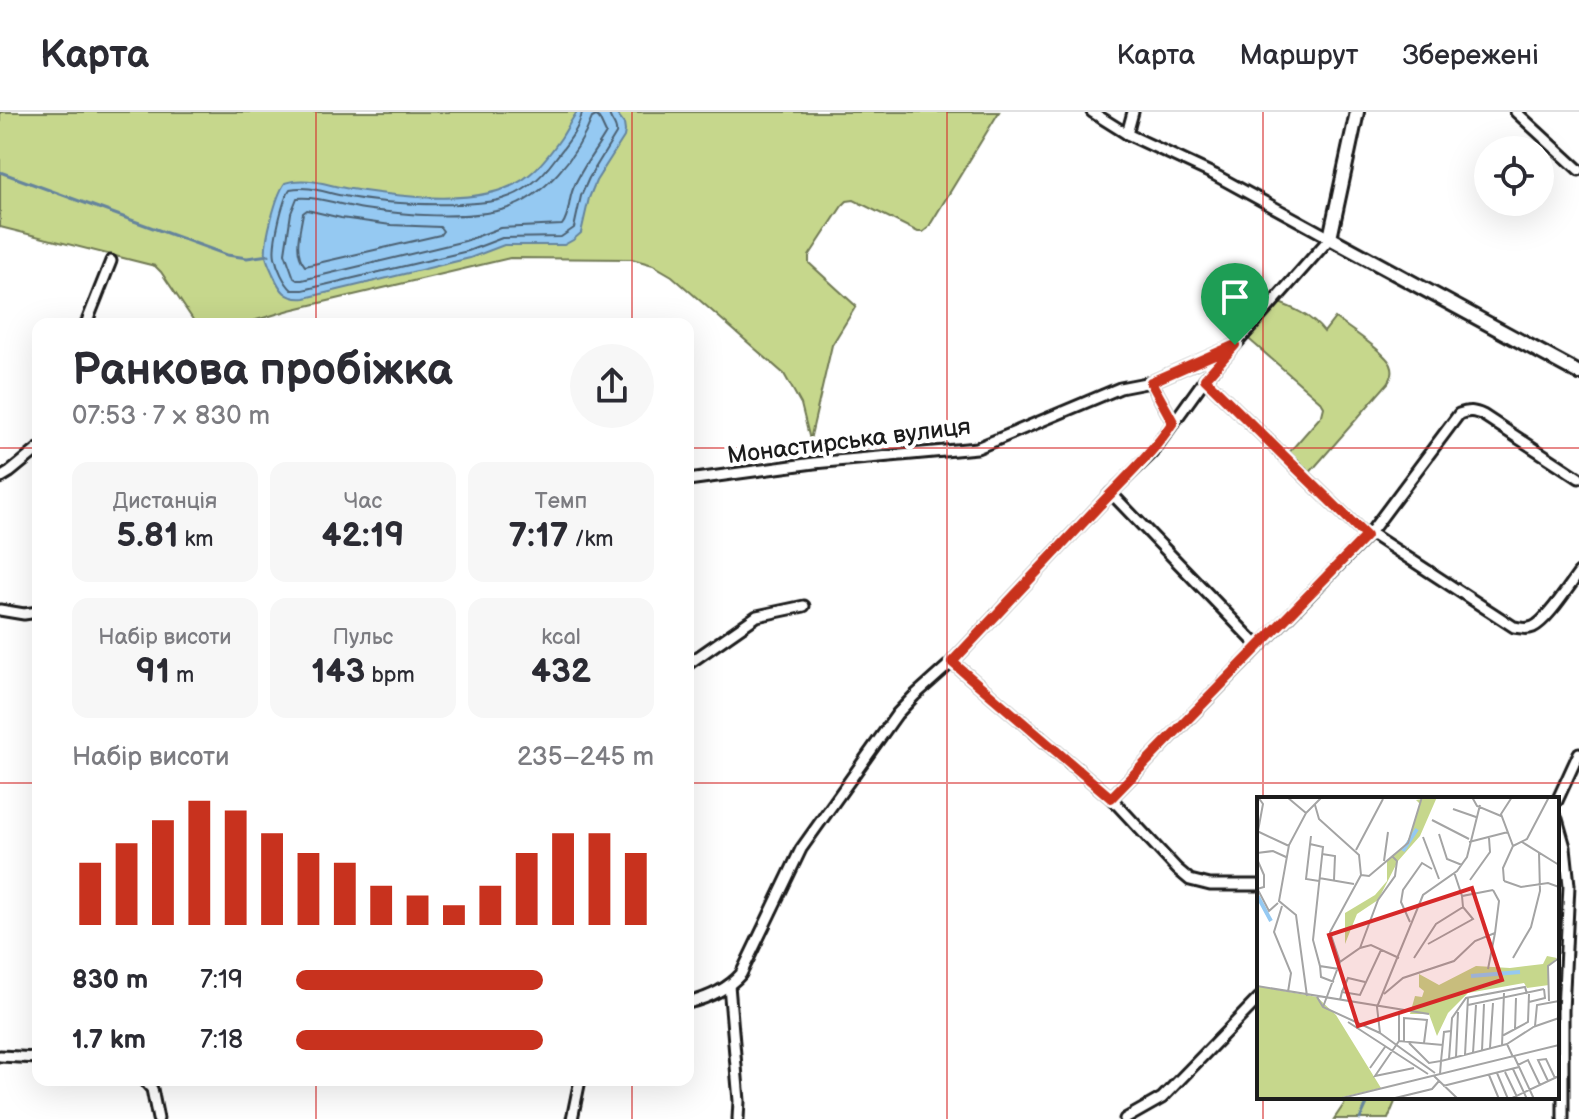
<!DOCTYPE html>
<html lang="uk">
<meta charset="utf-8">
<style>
:root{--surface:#fff;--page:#f7f7f7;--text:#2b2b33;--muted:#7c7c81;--line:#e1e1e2;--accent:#c8321e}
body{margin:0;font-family:"Balsamiq Sans",sans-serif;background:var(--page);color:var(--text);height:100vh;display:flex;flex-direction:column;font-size:30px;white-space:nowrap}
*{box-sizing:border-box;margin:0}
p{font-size:26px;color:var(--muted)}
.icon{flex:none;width:44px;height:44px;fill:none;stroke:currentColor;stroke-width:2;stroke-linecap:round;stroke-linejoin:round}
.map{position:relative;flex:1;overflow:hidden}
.sheet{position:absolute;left:32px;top:206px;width:662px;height:768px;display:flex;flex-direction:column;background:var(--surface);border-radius:16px;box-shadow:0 8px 32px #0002}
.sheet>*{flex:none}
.fabs{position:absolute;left:1474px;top:24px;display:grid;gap:16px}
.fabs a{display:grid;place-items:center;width:80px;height:80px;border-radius:50%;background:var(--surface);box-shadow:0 8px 32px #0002;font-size:40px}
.pin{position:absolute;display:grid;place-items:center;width:68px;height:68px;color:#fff;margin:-82px -34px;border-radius:50% 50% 50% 0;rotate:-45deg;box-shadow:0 0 8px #0007}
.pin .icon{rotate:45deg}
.round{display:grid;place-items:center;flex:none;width:84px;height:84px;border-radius:42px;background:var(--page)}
.summary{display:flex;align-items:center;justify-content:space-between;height:136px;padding:0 40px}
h1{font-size:44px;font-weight:700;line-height:60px}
.figures{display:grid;grid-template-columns:repeat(3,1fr);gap:12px;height:136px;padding:8px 40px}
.figures div{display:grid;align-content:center;border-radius:16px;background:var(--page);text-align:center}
.figures b{font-size:34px;font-weight:700}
.figures small{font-size:22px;font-weight:400}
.figures p{font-size:22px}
.chart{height:224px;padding:16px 40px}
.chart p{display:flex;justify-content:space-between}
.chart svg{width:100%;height:144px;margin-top:8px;stroke:var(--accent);stroke-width:6}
ul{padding:0 40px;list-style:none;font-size:26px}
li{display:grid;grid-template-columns:128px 96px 1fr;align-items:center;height:60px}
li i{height:20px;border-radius:10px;background:var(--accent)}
header{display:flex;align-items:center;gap:48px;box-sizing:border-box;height:112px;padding:0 40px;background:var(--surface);border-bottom:2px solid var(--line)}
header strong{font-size:38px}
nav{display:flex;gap:44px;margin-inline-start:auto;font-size:28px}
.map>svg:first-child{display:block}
.green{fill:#c6d78c;stroke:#717a54;stroke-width:2}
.water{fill:#95c9f2;stroke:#65849c;stroke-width:2}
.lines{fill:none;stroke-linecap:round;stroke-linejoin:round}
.shore{stroke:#4c6172;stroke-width:2}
.stream{stroke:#65849c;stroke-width:3}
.minor-casing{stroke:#1c1c1c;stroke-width:15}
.tertiary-casing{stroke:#1c1c1c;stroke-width:18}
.minor{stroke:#fff;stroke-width:9}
.tertiary{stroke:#fff;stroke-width:12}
.route-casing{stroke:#fff;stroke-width:16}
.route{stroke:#c8321e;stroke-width:10}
.grid{fill:none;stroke:#d62828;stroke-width:2;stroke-opacity:0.55}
.labels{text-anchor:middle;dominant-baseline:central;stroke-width:8;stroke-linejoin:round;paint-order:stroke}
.street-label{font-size:24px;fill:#1c1c1c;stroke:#fff}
.inset-river{fill:none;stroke:#95c9f2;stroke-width:4}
.inset-road{fill:none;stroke:#a4a4a4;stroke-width:2}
.view{fill:#d62828;fill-opacity:0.15;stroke:#d62828;stroke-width:4}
.inset-edge{fill:none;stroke:#1c1c1c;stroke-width:4}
</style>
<header>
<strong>Карта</strong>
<nav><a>Карта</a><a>Маршрут</a><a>Збережені</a></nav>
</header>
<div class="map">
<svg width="1579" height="1007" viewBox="0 0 1579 1007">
<rect width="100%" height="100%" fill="#fff"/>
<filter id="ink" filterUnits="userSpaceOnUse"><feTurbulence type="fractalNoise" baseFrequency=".0125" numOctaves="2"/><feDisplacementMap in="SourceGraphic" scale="16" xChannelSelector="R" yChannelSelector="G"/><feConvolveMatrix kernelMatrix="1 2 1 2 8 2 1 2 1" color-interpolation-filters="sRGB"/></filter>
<g filter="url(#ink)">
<g class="green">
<polygon points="0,0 999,0 928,116 923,120 918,120 854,88 847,89 842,94 809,144 809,151 856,194 832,233 810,328 801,292 784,262 672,164 653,153 632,147 510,146 290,198 243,212 196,212 161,160 155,154 0,115"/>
<path d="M1274,189c19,7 37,14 50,31l11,-14c12,9 52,35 56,47 3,7 1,12 -3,18l-82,94 -21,-20 37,-42 2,-8 -3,-5 -77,-67z"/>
<polygon points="1349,985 1397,985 1388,1007 1334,1007"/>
</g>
<path class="water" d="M577,0h38l9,12 1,7 -1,6 -28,44 -7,17 -8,35 -8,7 -9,5h-60l-34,13 -165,40c-19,2 -25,-8 -32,-24 -2,-5 -6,-12 -7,-18 -2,-14 10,-61 19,-73 23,-7 43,3 66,6 49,8 138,20 178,-14 13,-10 23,-24 32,-37 6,-9 10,-18 16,-26z"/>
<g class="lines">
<g class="shore">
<path d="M582,0c-2,17 -17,34 -27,47 -13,18 -31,34 -53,40 -13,4 -28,4 -42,5 -39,1 -77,0 -116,-8 -18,-3 -35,-11 -54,-7 -7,10 -18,55 -15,68 2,10 9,26 17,33h11l165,-39 34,-13 59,-1 13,-9 7,-32 8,-18 27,-44c2,-9 -7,-13 -7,-22"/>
<path d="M596,4l3,2 7,15c-11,19 -25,35 -33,56 -5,12 -3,26 -11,36l-62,3 -35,13 -163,39h-5l-3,-2 -9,-25 6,-40 6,-15c21,-2 45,8 67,11 40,6 102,11 141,0 40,-12 73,-54 87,-91z"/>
<path d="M307,98l34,8 50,7 49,2 3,4 -3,4 -135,31c-12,-14 -5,-35 -2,-53z"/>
</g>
<g class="stream">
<polyline points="0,60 227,143 247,146 269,143"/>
<polyline points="1360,1007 1370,985"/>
</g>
<g class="minor-casing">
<g id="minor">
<polyline points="1516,0 1579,58"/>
<polyline points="1127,22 1133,0"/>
<polyline points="86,212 111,149"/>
<polyline points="1205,267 1366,424"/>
<polyline points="1151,270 1173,310"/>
<polyline points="0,366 10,360 38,337"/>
<polyline points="688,368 814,351 977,336 1120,276 1151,270 1231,235"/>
<polyline points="1111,381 1258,534"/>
<path d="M1370,421l144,94c7,1 12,3 19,0 14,-6 36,-41 46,-54"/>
<polyline points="0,498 24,502 38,500"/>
<polyline points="952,550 1111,686 1177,757 1190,768 1210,773 1259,773"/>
<polyline points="688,552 757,504 804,494"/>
<path d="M1111,686l259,-265 89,-119c10,-4 15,-3 24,1l96,63"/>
<polyline points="1557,689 1579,641"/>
<polyline points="1557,707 1565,735 1569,773 1563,899 1563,1007"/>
<polyline points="729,873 739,989 738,1007"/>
<path d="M688,891c19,-5 40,-14 53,-29l60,-125 96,-135 17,-18 38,-34 159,-169 40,-39 54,-75 125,-141 -115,-63 -88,-41 -35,-22"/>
<polyline points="0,944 38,946"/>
<polyline points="144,968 152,977 158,1007"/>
<polyline points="572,1007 580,968"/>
<polyline points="1125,1007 1162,986 1259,886"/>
</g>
</g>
<g class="tertiary-casing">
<polyline id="tertiary" points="1357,0 1330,126 1579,261"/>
</g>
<use href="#minor" class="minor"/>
<use href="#tertiary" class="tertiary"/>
</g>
</g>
<g class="lines" filter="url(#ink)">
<g class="route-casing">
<path id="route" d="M1235,233l-30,34 161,157 -255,262 -159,-136c48,-51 96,-102 143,-152 27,-29 56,-54 78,-88l-22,-40z"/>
</g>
<use href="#route" class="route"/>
</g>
<path class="grid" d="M316,0v212M632,0v212M947,0v1007M1263,0v687M0,336h38M688,336h891M0,671h38M688,671h891M316,968v39M632,968v39M1263,985v22"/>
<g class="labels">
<g class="street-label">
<text transform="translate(849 329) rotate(-7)">Монастирська вулиця</text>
</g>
</g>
<g transform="translate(1257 685)">
<rect width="302" height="302" fill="#fff"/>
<path d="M180,0l-17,39 -22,25 -20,39 -21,14 -12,30v-31l30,-18 12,-14v-20l20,-17 13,-40 -4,-4zM290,159l10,2 -8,7v20l-22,3 -3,-5 -56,10 -20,20 -11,23 -8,-22h-19l5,-18 7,1 2,-6 -5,-4v-13l20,11 37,-19 34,2 33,-4zM0,189l60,11 19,18 45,73 -47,11h-77z" fill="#c6d78c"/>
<path class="inset-river" d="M146,54l14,-22M0,98l14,26M214,179l49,-4"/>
<path class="inset-road" d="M1,0l5,7 -5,27M30,0l19,16M105,0h26M215,0l5,9 24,10M58,8l4,14 40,36 2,20 -31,57 10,30M196,12l23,8M175,23l37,19M0,34l32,15M182,37l8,25 15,6M54,39l-5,43 13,2M166,40l16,42M212,45l39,-10M265,45l37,23M53,47l13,3 -10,93 7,26 19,3M256,49l14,-7 22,-42M99,53l27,-51M0,56l16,-2 13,6M65,57l13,2 -1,24M0,62l7,16v12l-7,2M127,64l4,-29M197,75l8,24 31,-6M104,78l8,1 39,-33 14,-46M62,81l35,6M213,83l20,-28 -1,-14M247,84l-1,-13 10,-22 -12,-32 11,-17M247,84l17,6 27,-4 11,4M1,93l11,21 9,-8M25,109l-8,26 17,41 -3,19M153,125l-9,-20 2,-12 19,-27 10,6M171,147l45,-25 -10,-12M103,151l18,-48 17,-24 2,-15 -5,-5M157,161l22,-34 27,-17 -1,-11M256,161l18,-31 9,-36 -1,-38M63,169l1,11 13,5M231,172l7,-36M0,189l172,28M85,195l6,-14 17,4M127,197l19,-16 51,-17 21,-20 20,-8 4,-32 -6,-11M50,199l-11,-81 -17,-14 10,-56 17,-32 16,-16M60,200l6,10 57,26M83,203l2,-8 18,3 21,-45M292,204l-1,-35 11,-8M272,205l16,-4 -1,-9M211,208l76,-16M66,210l17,-45 20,-14 11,-3 28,13M91,225l80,52M276,230l26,-9M258,232l1,-31M245,239l26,-14 1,-28M142,244v-30M147,244v-23l23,2 -3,23M152,246l20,20 12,-2 3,-29 7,-1M245,249l2,-53M233,251l3,-45M225,254l2,-47M216,256l3,-48M208,258l3,-58M257,259l20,43M199,260l2,-45M256,260l-6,-13 28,-18 2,-21 22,-4M192,262l3,-41 14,-20 59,-11 2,7M261,268l10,-5 12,25M113,271l15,-21M157,271l-39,8 24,-35 44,4M256,272l14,30M248,275l13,27M178,276l-55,-40 -3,-26 46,-112 34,-24 10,-14 13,-52M240,276l11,26M183,277l1,-13 66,-17M232,278l10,24M177,279l24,23M291,284l-10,-21 8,-1 9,19M186,289l76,-19M81,302l221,-54M134,302l41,-10 7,-8M253,302l49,-23"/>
<path class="view" d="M215,91l30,92 -144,46 -29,-91z"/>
<rect width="302" height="302" class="inset-edge"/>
</g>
</svg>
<div class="fabs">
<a><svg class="icon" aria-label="locate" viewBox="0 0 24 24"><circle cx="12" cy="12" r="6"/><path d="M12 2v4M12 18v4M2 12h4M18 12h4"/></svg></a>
</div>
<div class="pin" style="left:1235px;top:233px;background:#1e9e55"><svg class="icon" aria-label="arrive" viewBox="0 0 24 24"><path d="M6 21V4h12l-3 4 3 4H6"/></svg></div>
<section class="sheet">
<div class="summary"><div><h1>Ранкова пробіжка</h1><p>07:53 · 7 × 830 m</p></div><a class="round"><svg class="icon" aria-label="share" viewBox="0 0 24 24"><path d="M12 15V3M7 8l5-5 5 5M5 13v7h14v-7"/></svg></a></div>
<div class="figures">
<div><p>Дистанція</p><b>5.81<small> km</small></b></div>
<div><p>Час</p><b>42:19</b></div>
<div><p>Темп</p><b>7:17<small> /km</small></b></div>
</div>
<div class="figures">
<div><p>Набір висоти</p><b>91<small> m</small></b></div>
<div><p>Пульс</p><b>143<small> bpm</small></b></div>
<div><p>kcal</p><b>432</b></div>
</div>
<div class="chart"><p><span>Набір висоти</span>235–245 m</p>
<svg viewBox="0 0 160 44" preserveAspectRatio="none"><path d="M5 44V25M15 44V19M25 44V12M35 44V6M45 44V9M55 44V16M65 44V22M75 44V25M85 44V32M95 44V35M105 44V38M115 44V32M125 44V22M135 44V16M145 44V16M155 44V22"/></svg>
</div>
<ul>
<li><b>830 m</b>7:19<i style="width:69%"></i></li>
<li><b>1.7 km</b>7:18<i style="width:69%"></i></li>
</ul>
</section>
</div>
